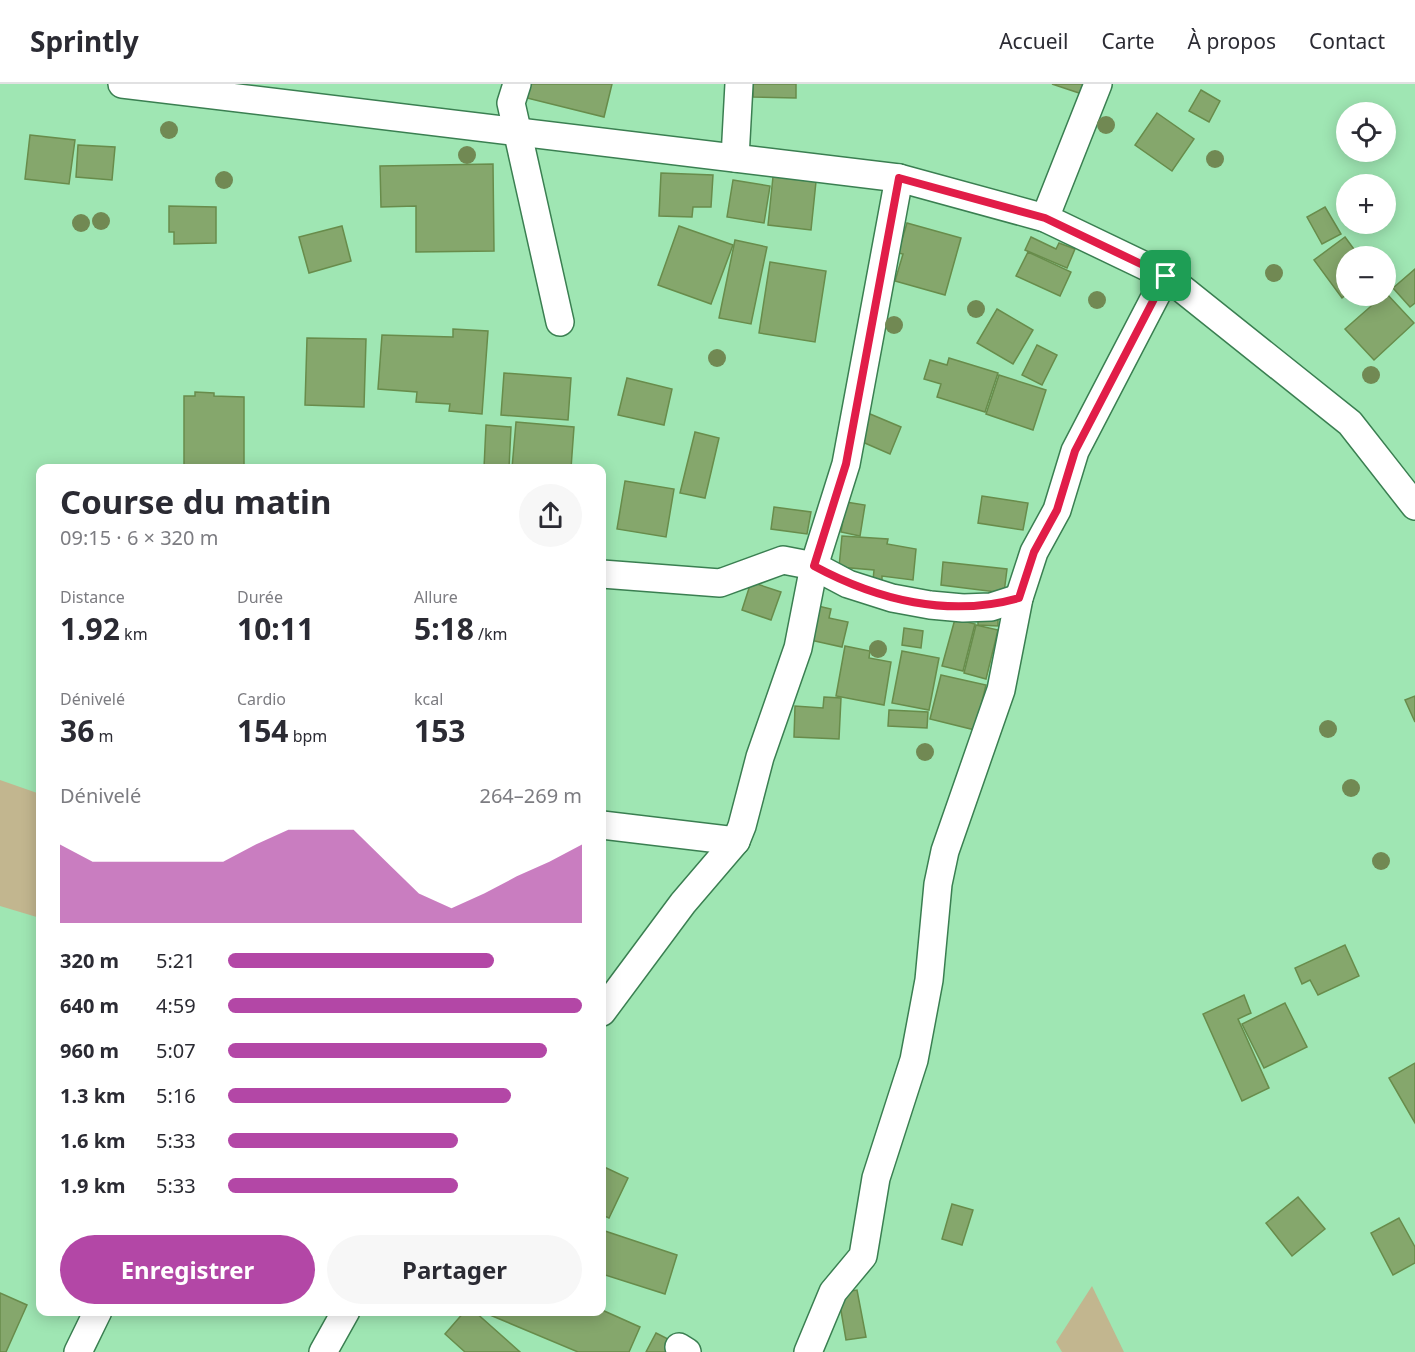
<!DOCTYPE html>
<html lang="fr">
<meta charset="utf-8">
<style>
:root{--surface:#fff;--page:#f7f7f7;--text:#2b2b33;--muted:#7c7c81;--line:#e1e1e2;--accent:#b347a6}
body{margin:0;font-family:"Noto Sans",sans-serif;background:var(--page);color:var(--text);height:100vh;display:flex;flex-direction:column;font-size:22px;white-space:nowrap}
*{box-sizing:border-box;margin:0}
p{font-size:20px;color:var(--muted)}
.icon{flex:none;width:33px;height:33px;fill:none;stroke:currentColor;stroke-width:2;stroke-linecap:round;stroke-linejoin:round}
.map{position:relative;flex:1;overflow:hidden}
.sheet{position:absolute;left:36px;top:380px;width:570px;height:852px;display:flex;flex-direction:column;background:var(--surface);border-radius:12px;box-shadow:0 3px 15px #0003}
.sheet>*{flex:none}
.buttons{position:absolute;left:1336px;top:18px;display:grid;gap:12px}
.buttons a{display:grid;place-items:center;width:60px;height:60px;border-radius:50%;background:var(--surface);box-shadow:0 3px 15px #0003;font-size:30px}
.pin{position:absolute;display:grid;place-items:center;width:51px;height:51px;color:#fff;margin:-26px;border-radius:12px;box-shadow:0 3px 9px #0006}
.round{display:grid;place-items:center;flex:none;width:63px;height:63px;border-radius:32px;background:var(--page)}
.headline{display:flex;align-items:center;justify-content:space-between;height:102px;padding:0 24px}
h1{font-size:33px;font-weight:700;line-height:45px}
.stats{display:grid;grid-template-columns:repeat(3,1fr);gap:9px;height:102px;padding:6px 24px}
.stats div{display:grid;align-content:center}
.stats b{font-size:30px;font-weight:700}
.stats small{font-size:16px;font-weight:400}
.stats p{font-size:16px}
.chart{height:168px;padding:12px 24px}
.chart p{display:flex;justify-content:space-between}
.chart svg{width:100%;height:108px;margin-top:6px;fill:var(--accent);opacity:.7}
.action{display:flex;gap:12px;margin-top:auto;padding:12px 24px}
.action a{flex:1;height:69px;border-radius:36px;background:var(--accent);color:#fff;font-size:24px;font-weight:700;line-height:69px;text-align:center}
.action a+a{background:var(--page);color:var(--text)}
ul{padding:0 24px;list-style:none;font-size:20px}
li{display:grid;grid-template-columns:96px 72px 1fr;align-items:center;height:45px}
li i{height:15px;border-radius:8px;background:var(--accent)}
header{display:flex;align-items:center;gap:36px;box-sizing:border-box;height:84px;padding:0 30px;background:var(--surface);border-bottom:2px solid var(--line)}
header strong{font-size:28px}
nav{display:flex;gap:33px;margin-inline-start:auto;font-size:21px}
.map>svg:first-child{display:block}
.green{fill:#c2b68f}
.building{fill:#85a76c;stroke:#688c4b;stroke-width:1.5}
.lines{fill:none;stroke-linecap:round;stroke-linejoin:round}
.street-casing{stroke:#3a7f51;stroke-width:30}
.street{stroke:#fff;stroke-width:27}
.tree{fill:#718953}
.route-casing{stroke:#fff;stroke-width:12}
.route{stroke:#e11d48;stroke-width:8}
</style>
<header>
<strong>Sprintly</strong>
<nav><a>Accueil</a><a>Carte</a><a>À propos</a><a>Contact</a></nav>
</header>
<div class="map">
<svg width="1415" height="1268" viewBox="0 0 1415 1268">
<rect width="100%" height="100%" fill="#9fe6b3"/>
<g class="green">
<polygon points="0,696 40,710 40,834 0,822"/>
<polygon points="1092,1202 1124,1268 1062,1268 1056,1258"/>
</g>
<g class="building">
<polygon points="531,0 612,0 604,33 527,14"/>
<polygon points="753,0 796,0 796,14 753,13"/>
<polygon points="1052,0 1085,0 1082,10"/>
<polygon points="1201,6 1220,17 1209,38 1189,27"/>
<polygon points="1157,29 1194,55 1172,87 1135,61"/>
<polygon points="30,51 75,56 69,100 25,95"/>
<polygon points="78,61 115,63 112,96 76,93"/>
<polygon points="493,80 494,167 416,168 416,122 381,123 380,82"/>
<polygon points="774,83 817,88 811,146 768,141"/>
<polygon points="661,89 713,91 711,123 693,123 692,133 659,132"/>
<polygon points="733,96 770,102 764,139 727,133"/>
<polygon points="169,122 216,123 216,159 174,160 174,148 169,148"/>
<polygon points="1325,123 1341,150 1322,160 1307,133"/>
<polygon points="907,139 961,154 945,211 895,197 903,170 898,169"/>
<polygon points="342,142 351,177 309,189 299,153"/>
<polygon points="679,142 733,161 711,220 658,201"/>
<polygon points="1031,153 1056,165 1059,159 1075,165 1067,184 1025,166"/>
<polygon points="1345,153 1359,172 1347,172 1347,210 1342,214 1314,176"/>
<polygon points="735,156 767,163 751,240 719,234"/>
<polygon points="1028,168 1071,188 1060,212 1016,192"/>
<polygon points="770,178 826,187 815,258 759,249"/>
<polygon points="1415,185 1415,219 1410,223 1393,204"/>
<polygon points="1386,209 1414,239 1374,276 1345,245"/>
<polygon points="997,225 1033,246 1013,280 977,259"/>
<polygon points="453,245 488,247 482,330 449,327 450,320 416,318 417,308 378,305 382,251 453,253"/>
<polygon points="307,254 366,255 364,323 305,321"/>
<polygon points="1037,261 1057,271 1042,301 1022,291"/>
<polygon points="949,274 998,289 985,328 937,313 941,300 924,295 930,276 947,281"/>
<polygon points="504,289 571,294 568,336 501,331"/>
<polygon points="999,291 1046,306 1033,346 986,330"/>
<polygon points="627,294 672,305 664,341 618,331"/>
<polygon points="195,308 214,309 214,312 244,313 244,384 184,384 184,312 195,312"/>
<polygon points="863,327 901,343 890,370 851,353"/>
<polygon points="516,338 574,343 571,384 512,384"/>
<polygon points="486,341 511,343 509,384 484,384"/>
<polygon points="695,348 719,354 705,414 680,409"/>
<polygon points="625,397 674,405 666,453 617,445"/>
<polygon points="982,412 1028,419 1023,446 978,439"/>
<polygon points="846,418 865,421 860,452 841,448"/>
<polygon points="774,423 811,428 807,450 771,445"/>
<polygon points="842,452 888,455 887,460 916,465 913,496 882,492 882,496 873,496 874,486 839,483"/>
<polygon points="943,478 1007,485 1004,509 941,501"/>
<polygon points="751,498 781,508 771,536 742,526"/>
<polygon points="818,522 831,525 829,534 848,538 842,563 810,556"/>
<polygon points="978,532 998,532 998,542 978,541"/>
<polygon points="955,535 975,540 963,587 942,582"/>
<polygon points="976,541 998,546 986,595 964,589"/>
<polygon points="904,544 923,547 921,564 902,561"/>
<polygon points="845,562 870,567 869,574 891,578 884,621 836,612"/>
<polygon points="902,567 939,574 929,626 892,619"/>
<polygon points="941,591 986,601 975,646 930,635"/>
<polygon points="1415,612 1415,638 1405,616"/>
<polygon points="824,613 841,614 839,655 794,653 795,622 823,624"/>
<polygon points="889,626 928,628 927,644 888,642"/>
<polygon points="1345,861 1359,892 1318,911 1310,896 1302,900 1295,884"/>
<polygon points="1244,911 1251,929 1238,935 1269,1004 1242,1017 1203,930"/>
<polygon points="1285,919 1307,963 1264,984 1242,940"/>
<polygon points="1415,979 1415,1039 1389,994"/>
<polygon points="602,1082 628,1094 609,1134 602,1131"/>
<polygon points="1298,1113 1325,1145 1292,1172 1266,1139"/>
<polygon points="952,1120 973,1126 962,1161 942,1155"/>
<polygon points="1399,1134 1415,1163 1415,1179 1393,1191 1371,1149"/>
<polygon points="602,1146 677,1171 665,1210 602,1190"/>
<polygon points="857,1206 866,1253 846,1256 838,1209"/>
<polygon points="0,1209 27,1221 6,1268 0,1268"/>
<polygon points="602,1226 640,1243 629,1268 578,1268 490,1231 491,1227"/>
<polygon points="465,1227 474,1227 520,1268 465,1268 445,1250"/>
<polygon points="656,1249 672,1257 666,1268 646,1268"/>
</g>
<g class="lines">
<g class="street-casing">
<g id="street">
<polyline points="122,0 899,94 1045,134 1166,192 1350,339 1415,422"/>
<polyline points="517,0 511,19 560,238"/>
<polyline points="735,74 739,0"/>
<polyline points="1045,134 1098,0"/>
<polyline points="602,490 720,499 783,476 814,482 848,500 892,514 930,521 963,524 991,523 1019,514"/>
<polyline points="602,741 736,757"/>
<polyline points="602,928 683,819 736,757 742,742 760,673 798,564 814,482 846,380 899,94"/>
<polyline points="679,1263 687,1268"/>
<polyline points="78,1268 98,1227"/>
<polyline points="323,1268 346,1227"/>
<polyline points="808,1268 833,1208 863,1172 876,1094 914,976 929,896 938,800 945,767 1001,606 1019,514 1034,468 1057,426 1075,367 1166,192"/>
</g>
</g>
<use href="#street" class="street"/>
</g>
<g class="tree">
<circle cx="1106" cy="41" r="9"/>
<circle cx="169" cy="46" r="9"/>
<circle cx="467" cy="71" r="9"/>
<circle cx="1215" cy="75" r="9"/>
<circle cx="224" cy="96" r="9"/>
<circle cx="101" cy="137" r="9"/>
<circle cx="81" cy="139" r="9"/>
<circle cx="1274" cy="189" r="9"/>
<circle cx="1097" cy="216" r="9"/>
<circle cx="976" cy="225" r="9"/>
<circle cx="894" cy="241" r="9"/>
<circle cx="717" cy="274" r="9"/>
<circle cx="1371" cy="291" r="9"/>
<circle cx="878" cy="565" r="9"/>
<circle cx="1328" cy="645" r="9"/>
<circle cx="925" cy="668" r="9"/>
<circle cx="1351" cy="704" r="9"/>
<circle cx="1381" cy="777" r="9"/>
</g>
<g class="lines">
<g class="route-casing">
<path id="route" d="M899,94l146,40 121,58 -91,175 -18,59 -23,42 -15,46c-70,20 -142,2 -205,-32l32,-102z"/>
</g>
<use href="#route" class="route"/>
</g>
</svg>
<div class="buttons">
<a><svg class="icon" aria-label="locate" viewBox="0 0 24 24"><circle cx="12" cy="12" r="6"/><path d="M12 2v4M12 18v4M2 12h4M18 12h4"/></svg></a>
<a>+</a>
<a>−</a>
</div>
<div class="pin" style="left:1166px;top:192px;background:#1e9e55"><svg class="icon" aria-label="arrive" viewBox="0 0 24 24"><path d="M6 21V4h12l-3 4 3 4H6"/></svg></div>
<section class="sheet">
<div class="headline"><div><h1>Course du matin</h1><p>09:15 · 6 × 320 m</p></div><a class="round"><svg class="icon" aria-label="share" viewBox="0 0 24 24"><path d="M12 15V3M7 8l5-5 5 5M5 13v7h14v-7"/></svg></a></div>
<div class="stats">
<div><p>Distance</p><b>1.92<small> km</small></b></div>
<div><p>Durée</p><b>10:11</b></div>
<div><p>Allure</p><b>5:18<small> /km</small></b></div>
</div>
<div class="stats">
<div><p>Dénivelé</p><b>36<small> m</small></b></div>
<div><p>Cardio</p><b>154<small> bpm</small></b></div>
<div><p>kcal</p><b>153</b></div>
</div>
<div class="chart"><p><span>Dénivelé</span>264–269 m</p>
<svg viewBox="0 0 160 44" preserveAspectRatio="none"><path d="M0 44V12L10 19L20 19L30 19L40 19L50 19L60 12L70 6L80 6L90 6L100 19L110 32L120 38L130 32L140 25L150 19L160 12V44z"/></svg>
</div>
<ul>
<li><b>320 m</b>5:21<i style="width:75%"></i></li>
<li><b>640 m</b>4:59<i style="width:100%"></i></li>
<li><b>960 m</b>5:07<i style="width:90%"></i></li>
<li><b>1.3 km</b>5:16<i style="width:80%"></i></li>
<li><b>1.6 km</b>5:33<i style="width:65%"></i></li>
<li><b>1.9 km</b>5:33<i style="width:65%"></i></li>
</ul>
<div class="action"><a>Enregistrer</a><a>Partager</a></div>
</section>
</div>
